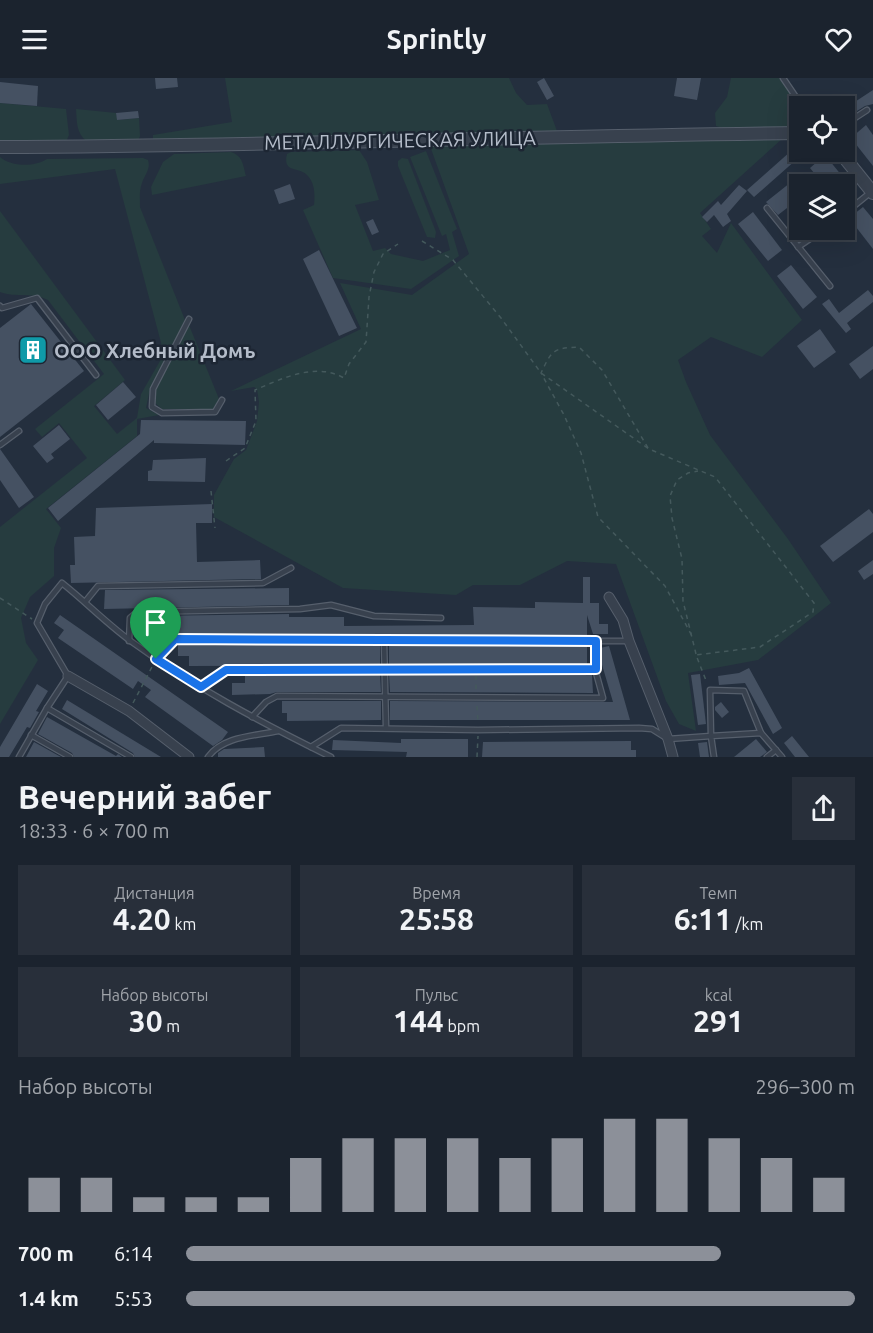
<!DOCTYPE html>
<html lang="ru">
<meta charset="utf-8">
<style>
:root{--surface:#1b232e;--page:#282f3a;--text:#f1f3f6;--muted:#a0a4aa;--line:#39404a;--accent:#8c9099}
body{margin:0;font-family:Ubuntu,sans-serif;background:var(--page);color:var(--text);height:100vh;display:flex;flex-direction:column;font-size:22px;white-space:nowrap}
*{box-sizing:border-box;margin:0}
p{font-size:20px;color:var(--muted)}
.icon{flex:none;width:33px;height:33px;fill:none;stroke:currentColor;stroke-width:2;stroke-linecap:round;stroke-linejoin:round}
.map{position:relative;height:679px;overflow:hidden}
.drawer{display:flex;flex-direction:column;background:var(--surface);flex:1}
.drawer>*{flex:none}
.tools{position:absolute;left:789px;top:18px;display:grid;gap:12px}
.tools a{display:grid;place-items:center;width:66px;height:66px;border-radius:0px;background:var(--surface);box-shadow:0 6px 24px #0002,0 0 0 2px var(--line);font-size:30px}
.pin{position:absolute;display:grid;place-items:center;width:51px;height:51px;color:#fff;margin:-62px -26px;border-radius:50% 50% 50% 0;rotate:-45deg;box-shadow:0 0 6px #0007}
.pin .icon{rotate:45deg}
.round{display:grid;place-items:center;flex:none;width:63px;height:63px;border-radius:0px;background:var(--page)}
.headline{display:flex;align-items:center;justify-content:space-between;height:102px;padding:0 18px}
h1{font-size:33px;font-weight:600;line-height:45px}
.figures{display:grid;grid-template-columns:repeat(3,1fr);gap:9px;height:102px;padding:6px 18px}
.figures div{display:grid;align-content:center;border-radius:0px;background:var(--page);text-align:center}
.figures b{font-size:30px;font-weight:600}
.figures small{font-size:16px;font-weight:400}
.figures p{font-size:16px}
.chart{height:168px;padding:12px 18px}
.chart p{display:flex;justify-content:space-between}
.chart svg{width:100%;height:108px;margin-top:6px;stroke:var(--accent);stroke-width:6}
ul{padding:0 18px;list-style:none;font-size:20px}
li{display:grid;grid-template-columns:96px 72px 1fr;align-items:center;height:45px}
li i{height:15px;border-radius:8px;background:var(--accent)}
header{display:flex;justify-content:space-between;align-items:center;height:78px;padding:0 18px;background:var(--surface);font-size:27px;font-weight:600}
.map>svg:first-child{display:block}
.green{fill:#263c3f}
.building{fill:#455162}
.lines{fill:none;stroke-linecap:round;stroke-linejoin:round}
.service-casing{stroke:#565f6c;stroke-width:7}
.minor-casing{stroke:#565f6c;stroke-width:11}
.tertiary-casing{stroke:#565f6c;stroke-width:14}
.path{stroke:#44595c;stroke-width:1.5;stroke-dasharray:4.5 4.5;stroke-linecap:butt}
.service{stroke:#38414e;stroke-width:4.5}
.minor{stroke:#38414e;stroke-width:9}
.tertiary{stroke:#38414e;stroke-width:12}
.route-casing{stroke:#fff;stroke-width:12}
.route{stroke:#1a73e8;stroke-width:8}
.labels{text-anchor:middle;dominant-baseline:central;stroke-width:5;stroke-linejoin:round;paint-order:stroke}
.street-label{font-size:20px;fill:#b4bcc9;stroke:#1d2633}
.poi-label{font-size:20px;font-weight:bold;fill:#b4bcc9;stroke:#1d2633;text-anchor:start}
</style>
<header><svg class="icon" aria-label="menu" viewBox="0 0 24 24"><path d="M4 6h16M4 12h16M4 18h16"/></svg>Sprintly<svg class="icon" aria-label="heart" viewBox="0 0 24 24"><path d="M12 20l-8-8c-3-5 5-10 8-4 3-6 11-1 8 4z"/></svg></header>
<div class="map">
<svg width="873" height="679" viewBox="0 0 873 679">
<rect width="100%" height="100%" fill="#242f3e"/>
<g class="green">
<polygon points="225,0 509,0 516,15 527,27 547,26 557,53 153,62 153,57 232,44"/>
<path d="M731,0h48c10,13 27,30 18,47l-11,2 -64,1 -6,-2 -1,-13 12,-16z"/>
<polygon points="0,25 66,31 69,57 66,64 0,65"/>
<path d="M76,31l40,4 2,7 21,-2 1,18 -2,5h-52c-10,-9 -9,-19 -10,-32z"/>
<polygon points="783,60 700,135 711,151 702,158 717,175 731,145 802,242 762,279 711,259 678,282 686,304 710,357 788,461 831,525 758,582 688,595 696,653 679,646 666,623 616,486 567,483 520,507 473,507 456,517 343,510 214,439 214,417 234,381 246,372 257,343 259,324 257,311 254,309 231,313 361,251 340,205 412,217 469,176 430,68"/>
<path d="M359,72l8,12 12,38 -24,5 18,46 12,-3 6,6 32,7 27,-11 -4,-16 -4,2 -32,-79 16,-6 31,78 -5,3 7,24 -48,33 -78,-11 -30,-68 11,-5c1,-10 1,-21 -6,-29 -8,-10 -26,-2 -21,-22l4,-2z"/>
<path d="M231,74c12,4 12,13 15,24l-94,19 -1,-8 12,-25 11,-8z"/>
<path d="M0,79c11,10 35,10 47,2l96,-1 5,2c3,9 -3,14 -6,23 -3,8 -2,16 -2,24l45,113 -36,74 -3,14 13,7 -22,4v17l-91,73 15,19 -7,20v28l-24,21 -9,21 5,25 12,17 -38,64v-197l87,-69 -28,-35 -17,14 -7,-8 69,-55 -56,-74c-15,-8 -32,-2 -48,-8v-81l125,169 -31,26 23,28 20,-16 4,-24 23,-40 -49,-185 -115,15z"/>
<polygon points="402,80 408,81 436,154 435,160 427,159 398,88 398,83"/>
<polygon points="189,247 219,321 213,331 162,331 155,325 156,311"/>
</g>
<g class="building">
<polygon points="155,0 177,0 178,9 156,11"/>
<polygon points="544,0 554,18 547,22 537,4"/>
<polygon points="677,0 701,0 697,22 674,18"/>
<polygon points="0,4 38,8 37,28 0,25"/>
<polygon points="873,12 873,26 865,28 844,41 844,31"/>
<polygon points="138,33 139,40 117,42 116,35"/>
<polygon points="866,47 873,57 873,88 851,60"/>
<polygon points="800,65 800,74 805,74 754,119 747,112"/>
<polygon points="825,77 855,114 844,123 844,106 823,106 810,90"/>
<polygon points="800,97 800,100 805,106 800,106 800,120 778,137 766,124"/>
<polygon points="290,106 295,121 279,126 274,112"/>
<polygon points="739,107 747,113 727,136 731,143 723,149 714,137 707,144 702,139 718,123 721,127"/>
<polygon points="863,129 873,141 873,171 849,140"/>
<polygon points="753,134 782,172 768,183 738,146"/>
<polygon points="373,141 379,154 372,157 366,144"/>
<polygon points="319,172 357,250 339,258 303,181"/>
<polygon points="791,187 817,219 803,231 777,198"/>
<polygon points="868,212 873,218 873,224 847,245 851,251 846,255 822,226 829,221 839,235"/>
<polygon points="31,226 84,293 0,359 0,250"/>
<polygon points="820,251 836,274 814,290 797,268"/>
<polygon points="873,268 873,291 860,301 849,286"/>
<polygon points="123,304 136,319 108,342 96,327"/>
<polygon points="141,342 246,343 245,367 154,365 154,362 58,443 48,430 140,356"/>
<polygon points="59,347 70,361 51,376 54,380 47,385 33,368"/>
<polygon points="0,371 34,419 19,430 0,402"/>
<polygon points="206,380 205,404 148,403 148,393 152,392 153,382"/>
<polygon points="212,426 212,445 196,445 197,484 260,482 261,501 71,505 70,487 75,487 74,459 95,458 96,430"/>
<polygon points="869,431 873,436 873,454 833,484 820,468"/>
<polygon points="873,482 873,496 864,502 858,493"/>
<polygon points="583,499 590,499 590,525 599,525 599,546 608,546 608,556 593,556 587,537 587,558 175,556 170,560 145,560 145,538 289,536 289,539 344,539 344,548 474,547 473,529 535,530 535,524 583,525"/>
<polygon points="289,510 289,527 104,531 105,512"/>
<polygon points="60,537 228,654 222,662 213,668 145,619 151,612 138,603 133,611 58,560 64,552 54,545"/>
<polygon points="178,566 380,567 380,587 189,588 189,578 178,578"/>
<rect x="389" y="567" width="198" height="20"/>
<polygon points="609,568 630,642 390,642 390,623 613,624 600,580 600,570"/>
<polygon points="749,590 782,650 773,656 745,605 719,607 718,598 739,595"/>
<polygon points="245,596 380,596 381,614 277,614 270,616 232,617 232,605 245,605"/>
<polygon points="389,596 587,596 587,597 592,597 593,615 390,614"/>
<polygon points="700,596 706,646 698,647 691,597"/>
<polygon points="37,606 48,613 36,633 39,634 30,650 27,649 9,679 0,679 0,669"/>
<polygon points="67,622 161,679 135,679 133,675 62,631"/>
<polygon points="282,623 381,623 381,642 287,643 287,635 282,635"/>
<polygon points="721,624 729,634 722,640 715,632 715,629"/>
<polygon points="47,639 116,678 118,676 122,679 74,679 72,675 38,656"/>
<polygon points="792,658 809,679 795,679 784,665"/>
<polygon points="401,661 468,661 468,679 406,679 407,674 332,672 333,662 401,665"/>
<polygon points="756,661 767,674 763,677 760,679 734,679"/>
<polygon points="631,663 631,672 636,672 636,679 482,679 483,664"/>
<polygon points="34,664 61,679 26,679"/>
<polygon points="707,664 709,679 700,679 698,665"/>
<polygon points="264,669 265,679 218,679 218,675 224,671"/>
</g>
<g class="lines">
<g class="service-casing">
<g id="service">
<polyline points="783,0 802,28"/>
<polyline points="844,47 867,32"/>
<polyline points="767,130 830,208"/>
<polyline points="844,136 871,114"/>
<polyline points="798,169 823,152"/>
<polyline points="0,228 2,230 37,220 96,297"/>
<polyline points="189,241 153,311 152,329 162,335 215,334 222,322"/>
<polyline points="0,367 19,353"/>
<polyline points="85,524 98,508 263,505 291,490"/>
<polyline points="129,563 130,540 137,534 300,531 331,527 374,538 441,540"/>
<polyline points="384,563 629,563"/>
<polyline points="156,581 175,561 384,563 386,649"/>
<polyline points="201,609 226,592 595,591 596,563"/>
<polyline points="47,630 131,679"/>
<polyline points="252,639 266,624 277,618 603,620 595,591"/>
<polyline points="31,657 70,679"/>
<polyline points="311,669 341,650 478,652 639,650 652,651 668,661 711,658 710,612 744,613 761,655"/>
<path d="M19,679l28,-49 21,-32 -31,-53 8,-19 17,-21c24,19 45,41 70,59 62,45 130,81 199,115"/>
<path d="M208,679c15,-21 47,-21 70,-26"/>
<polyline points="714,679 711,658 761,655 782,679"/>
<polyline points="767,679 776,672"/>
</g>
</g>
<g class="minor-casing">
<g id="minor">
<polyline points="609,519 623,542 629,563 668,661 673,679"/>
<polyline points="68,598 129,633 189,679"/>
</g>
</g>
<g class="tertiary-casing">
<g id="tertiary">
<path d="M0,69c267,-1 533,-11 800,-14"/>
<polyline points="840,74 873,115"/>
</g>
</g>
<g class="path">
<polyline points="422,163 453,182 501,240 541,295 649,371 715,399 814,525 813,534 760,569 696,577 707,605"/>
<path d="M648,370l-46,-78 -23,-23c-26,1 -27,3 -38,26l23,42 17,38 17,64 67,69 27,50"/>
<path d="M226,383l19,-13 11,-27 -1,-31c28,-12 61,-28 89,-12l5,-14 17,-22 3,-45 5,-25 9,-18 15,-10"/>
<polyline points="211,413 215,450"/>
<polyline points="0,520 32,541"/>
<polyline points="696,576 683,523 682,481 672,440 670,418 677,402 688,395 698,393"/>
<polyline points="476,611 476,598"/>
<polyline points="133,625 153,587"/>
<polyline points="477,628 478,644"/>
<polyline points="477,679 478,658"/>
</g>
<use href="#service" class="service"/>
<use href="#minor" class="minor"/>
<use href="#tertiary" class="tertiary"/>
</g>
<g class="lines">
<g class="route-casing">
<polygon id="route" points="175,561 596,563 596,591 226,592 201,609 156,581"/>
</g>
<use href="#route" class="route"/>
</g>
<defs>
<g id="building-square" transform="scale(1.5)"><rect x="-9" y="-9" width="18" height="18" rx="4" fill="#0f9aa8" stroke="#1d2633"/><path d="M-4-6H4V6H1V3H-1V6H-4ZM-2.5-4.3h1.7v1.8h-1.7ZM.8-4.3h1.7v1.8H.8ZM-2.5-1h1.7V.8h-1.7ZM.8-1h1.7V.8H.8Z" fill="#fff"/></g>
</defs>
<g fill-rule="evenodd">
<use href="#building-square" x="33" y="272"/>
</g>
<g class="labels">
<g class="street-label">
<text transform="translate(400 62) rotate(-1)">МЕТАЛЛУРГИЧЕСКАЯ УЛИЦА</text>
</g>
<g class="poi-label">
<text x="54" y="272">ООО Хлебный Домъ</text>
</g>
</g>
</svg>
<div class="tools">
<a><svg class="icon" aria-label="locate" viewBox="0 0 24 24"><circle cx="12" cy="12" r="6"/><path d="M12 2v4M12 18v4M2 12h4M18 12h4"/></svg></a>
<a><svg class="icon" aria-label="layers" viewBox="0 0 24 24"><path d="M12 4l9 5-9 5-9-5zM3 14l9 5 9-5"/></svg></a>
</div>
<div class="pin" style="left:156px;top:581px;background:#1e9e55"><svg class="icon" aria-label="arrive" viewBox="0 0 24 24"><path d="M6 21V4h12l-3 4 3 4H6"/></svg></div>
</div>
<section class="drawer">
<div class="headline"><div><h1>Вечерний забег</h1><p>18:33 · 6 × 700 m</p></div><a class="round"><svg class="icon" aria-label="share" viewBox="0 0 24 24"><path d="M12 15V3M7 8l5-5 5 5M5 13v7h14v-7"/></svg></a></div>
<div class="figures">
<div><p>Дистанция</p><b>4.20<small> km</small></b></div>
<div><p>Время</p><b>25:58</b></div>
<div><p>Темп</p><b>6:11<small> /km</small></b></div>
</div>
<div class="figures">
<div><p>Набор высоты</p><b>30<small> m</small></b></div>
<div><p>Пульс</p><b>144<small> bpm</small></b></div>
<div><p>kcal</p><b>291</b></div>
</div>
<div class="chart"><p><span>Набор высоты</span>296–300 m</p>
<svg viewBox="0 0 160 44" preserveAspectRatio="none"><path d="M5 44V30M15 44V30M25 44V38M35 44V38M45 44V38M55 44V22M65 44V14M75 44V14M85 44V14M95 44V22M105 44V14M115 44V6M125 44V6M135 44V14M145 44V22M155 44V30"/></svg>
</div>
<ul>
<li><b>700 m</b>6:14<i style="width:80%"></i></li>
<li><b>1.4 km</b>5:53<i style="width:100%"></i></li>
</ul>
</section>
